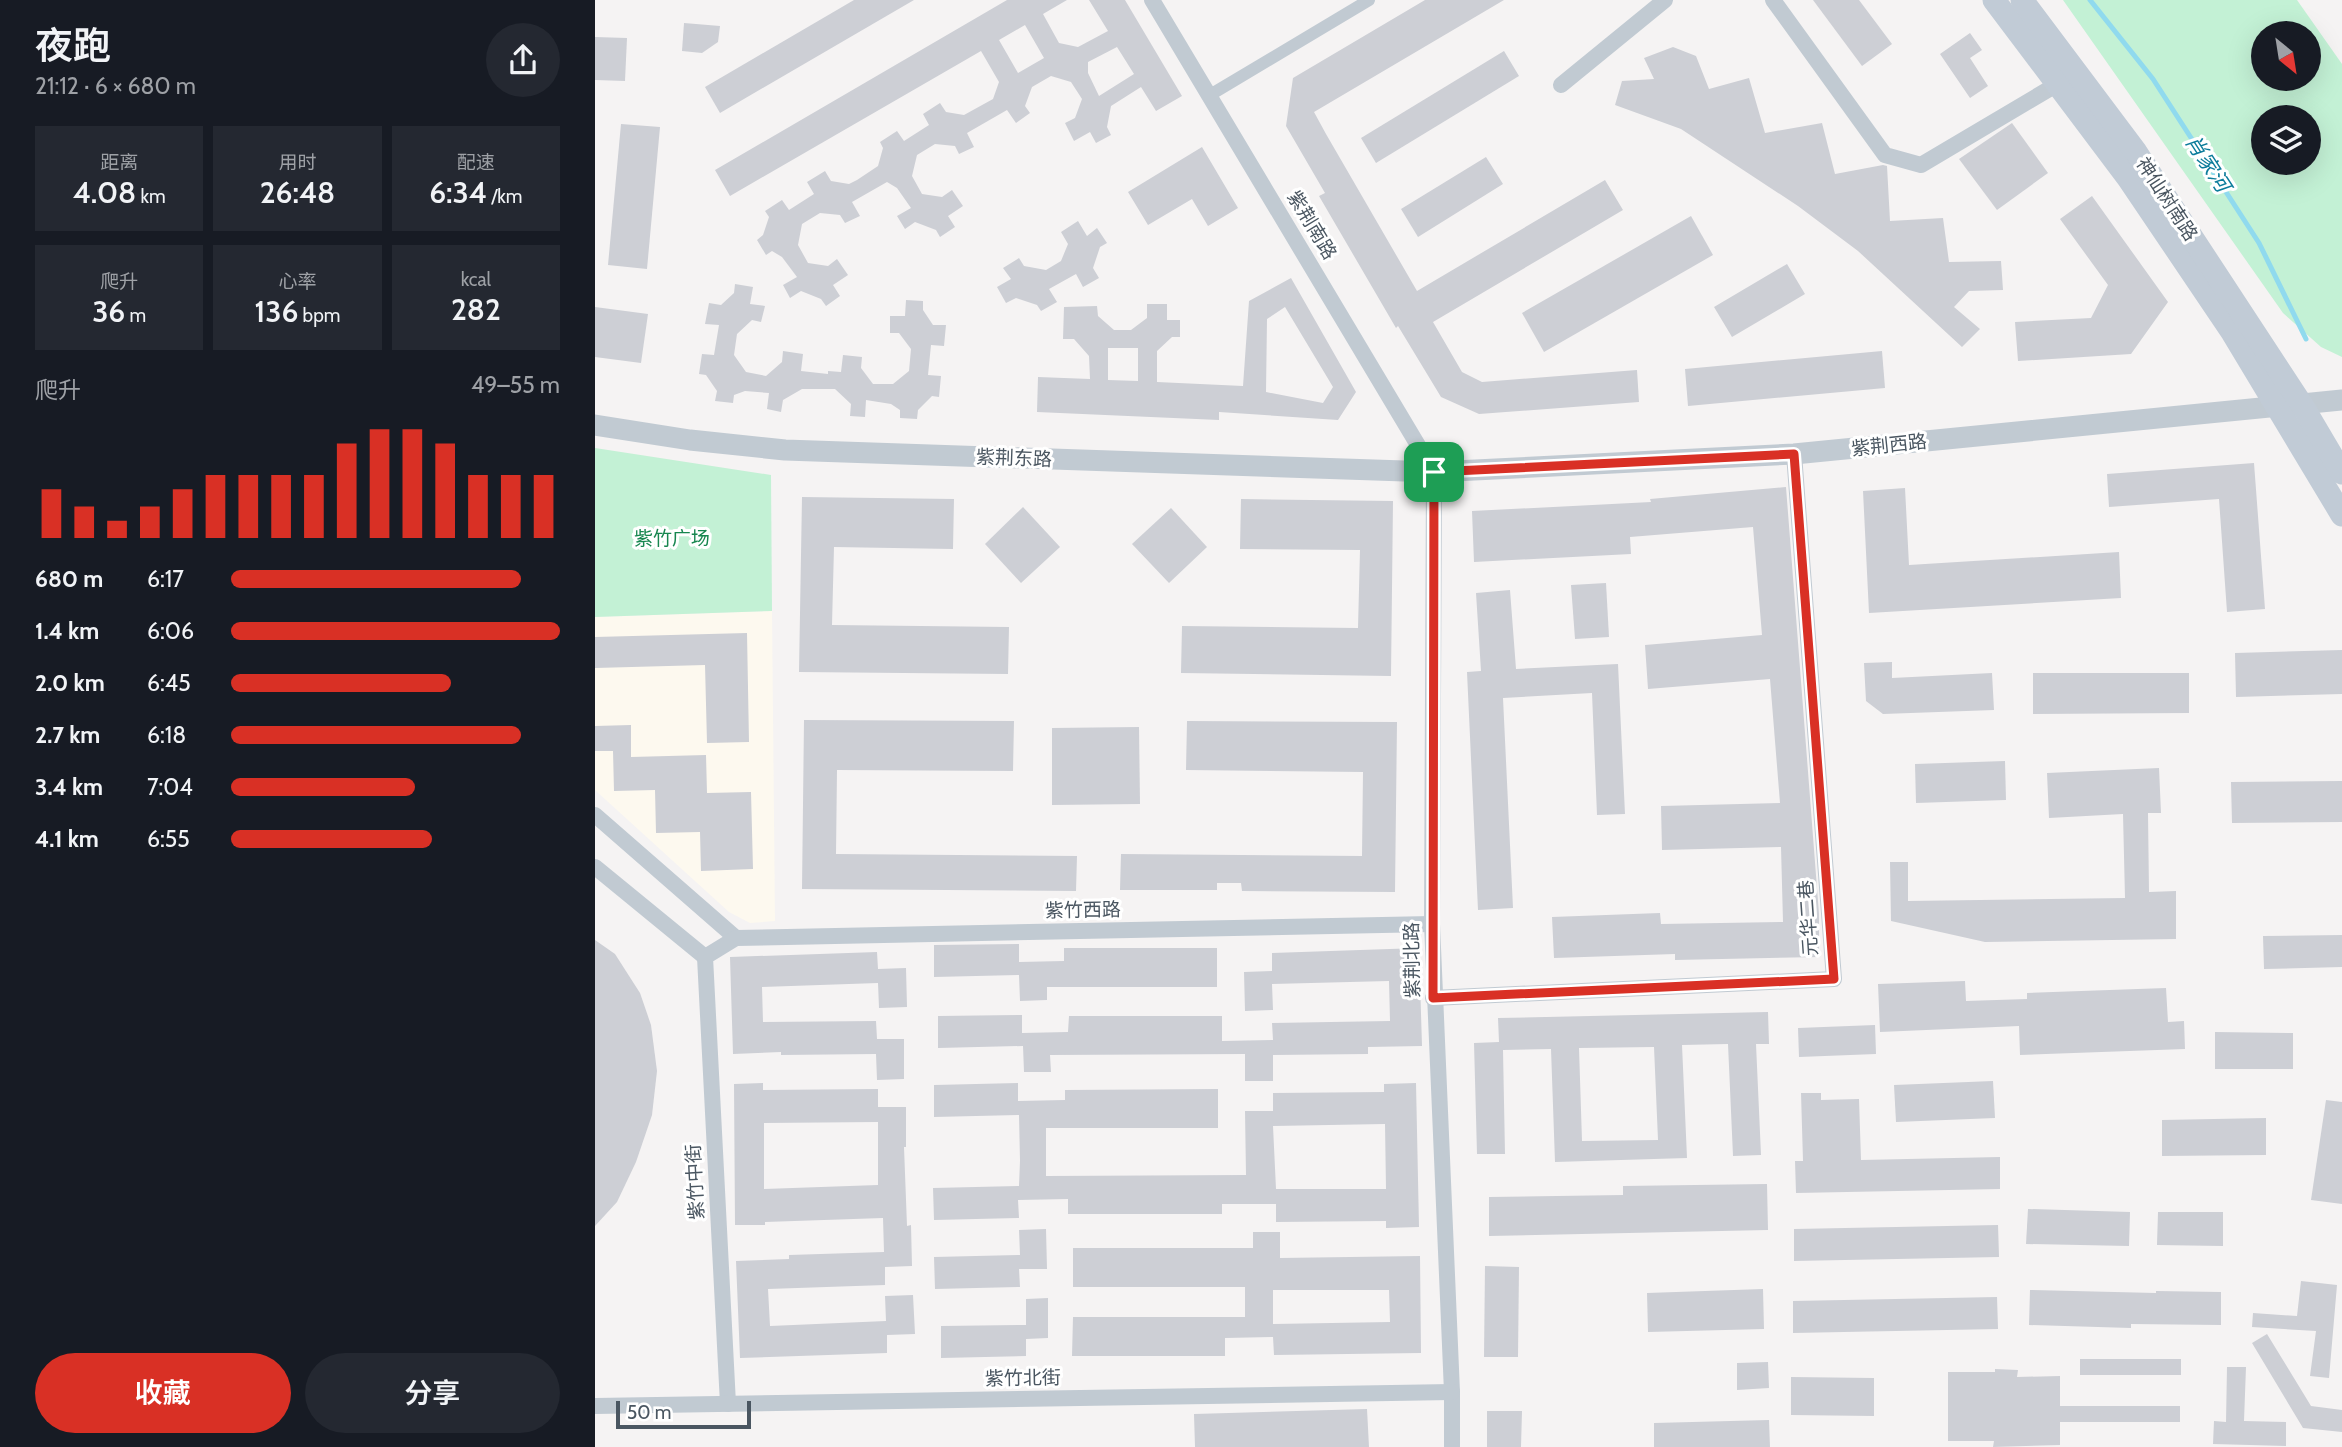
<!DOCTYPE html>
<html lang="zh">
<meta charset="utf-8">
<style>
:root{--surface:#171b24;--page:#242831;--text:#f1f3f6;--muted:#9ea1a6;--accent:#d93025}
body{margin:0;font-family:Cabin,"Noto Sans SC",sans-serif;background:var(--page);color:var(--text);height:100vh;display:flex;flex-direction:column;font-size:26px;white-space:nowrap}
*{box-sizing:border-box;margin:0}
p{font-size:23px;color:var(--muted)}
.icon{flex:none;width:38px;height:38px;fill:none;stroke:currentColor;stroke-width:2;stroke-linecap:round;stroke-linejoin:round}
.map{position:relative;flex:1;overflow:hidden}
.drawer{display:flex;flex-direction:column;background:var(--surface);width:595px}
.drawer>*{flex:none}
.needle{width:46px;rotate:150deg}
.buttons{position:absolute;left:1656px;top:21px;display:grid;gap:14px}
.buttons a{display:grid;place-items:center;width:70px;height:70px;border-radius:50%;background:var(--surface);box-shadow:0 7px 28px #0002;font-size:35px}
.scale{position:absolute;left:21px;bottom:18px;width:135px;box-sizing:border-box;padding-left:7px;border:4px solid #4a5661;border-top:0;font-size:19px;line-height:24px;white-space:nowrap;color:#4a5661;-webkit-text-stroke:5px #fff;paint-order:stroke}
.pin{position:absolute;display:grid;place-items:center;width:60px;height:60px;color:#fff;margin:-30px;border-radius:14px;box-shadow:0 4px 10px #0006}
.round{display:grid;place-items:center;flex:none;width:74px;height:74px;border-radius:37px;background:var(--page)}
.head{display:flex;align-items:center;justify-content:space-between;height:119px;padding:0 35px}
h1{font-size:38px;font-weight:600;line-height:52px}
.stats{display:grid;grid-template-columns:repeat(3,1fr);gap:10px;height:119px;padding:7px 35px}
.stats div{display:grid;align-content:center;border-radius:0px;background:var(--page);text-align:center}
.stats b{font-size:30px;font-weight:600}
.stats small{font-size:19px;font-weight:400}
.stats p{font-size:19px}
.chart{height:196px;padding:14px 35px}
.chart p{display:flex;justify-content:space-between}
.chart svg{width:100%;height:126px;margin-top:7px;stroke:var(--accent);stroke-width:6}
.button{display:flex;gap:14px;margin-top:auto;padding:14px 35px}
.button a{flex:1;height:80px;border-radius:42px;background:var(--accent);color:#fff;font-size:28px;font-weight:600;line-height:80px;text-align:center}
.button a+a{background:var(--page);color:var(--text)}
ul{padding:0 35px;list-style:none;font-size:23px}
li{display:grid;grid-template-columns:112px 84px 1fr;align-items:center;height:52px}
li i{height:18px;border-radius:9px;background:var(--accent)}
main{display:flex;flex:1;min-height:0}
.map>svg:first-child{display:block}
.commercial{fill:#fdf9ef}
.green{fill:#c3f1d5;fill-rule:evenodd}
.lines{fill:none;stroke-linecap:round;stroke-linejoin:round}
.stream{stroke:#90daee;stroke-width:5}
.building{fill:#cdcfd5;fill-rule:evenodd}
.pedestrian{stroke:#c1cad2;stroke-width:12}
.minor{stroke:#c1cad2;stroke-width:16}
.tertiary{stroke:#c1cad2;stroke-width:21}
.secondary{stroke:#c1cbd6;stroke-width:23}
.route-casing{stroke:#fff;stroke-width:14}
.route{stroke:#d93025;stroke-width:9}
.labels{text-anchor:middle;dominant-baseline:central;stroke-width:6;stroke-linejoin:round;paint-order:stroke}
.street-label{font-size:19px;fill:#4a5661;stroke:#fff}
.park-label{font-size:19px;fill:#17864f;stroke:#fff}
.water-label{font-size:21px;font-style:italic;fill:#0c7c9b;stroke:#fff}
</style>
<main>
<section class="drawer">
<div class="head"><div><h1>夜跑</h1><p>21:12 · 6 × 680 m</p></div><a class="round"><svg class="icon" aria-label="share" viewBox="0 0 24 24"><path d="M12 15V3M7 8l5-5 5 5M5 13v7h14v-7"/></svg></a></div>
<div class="stats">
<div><p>距离</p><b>4.08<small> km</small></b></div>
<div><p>用时</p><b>26:48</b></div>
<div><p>配速</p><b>6:34<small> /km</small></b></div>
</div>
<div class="stats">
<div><p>爬升</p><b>36<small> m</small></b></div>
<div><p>心率</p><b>136<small> bpm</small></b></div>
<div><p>kcal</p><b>282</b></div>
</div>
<div class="chart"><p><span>爬升</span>49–55 m</p>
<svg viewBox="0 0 160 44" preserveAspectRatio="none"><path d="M5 44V27M15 44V33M25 44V38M35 44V33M45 44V27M55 44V22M65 44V22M75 44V22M85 44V22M95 44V11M105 44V6M115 44V6M125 44V11M135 44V22M145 44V22M155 44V22"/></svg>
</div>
<ul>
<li><b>680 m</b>6:17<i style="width:88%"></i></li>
<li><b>1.4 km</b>6:06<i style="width:100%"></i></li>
<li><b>2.0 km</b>6:45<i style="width:67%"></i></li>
<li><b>2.7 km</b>6:18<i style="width:88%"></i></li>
<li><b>3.4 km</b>7:04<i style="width:56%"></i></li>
<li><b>4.1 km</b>6:55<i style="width:61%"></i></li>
</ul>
<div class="button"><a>收藏</a><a>分享</a></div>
</section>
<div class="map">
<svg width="1747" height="1447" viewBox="0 0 1747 1447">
<rect width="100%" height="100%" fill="#f5f3f3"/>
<polygon class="commercial" points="177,611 180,921 155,923 134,912 0,790 0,617"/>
<g class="green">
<path d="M1468,0h234l45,64v293l-21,-10 -38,-34zM1668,33h45v46h-45zM1668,117h45v46h-45z"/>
<polygon points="0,448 176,475 177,611 0,617"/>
</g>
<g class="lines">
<polyline class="stream" points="1495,0 1558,79 1664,243 1711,339"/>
</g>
<g class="building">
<polygon points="259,0 319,0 125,113 110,87"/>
<path d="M412,0h60l-24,14 16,29 19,4 30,-16 -19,-31h36l57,96 -26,15 -15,-24 -30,19 -4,21 4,8 -15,8 -6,-11 -16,9 -9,-18 10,-5 7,-19 -11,-17 -20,-6 -19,11 -7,19 5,7 -14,10 -9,-13 -40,23 7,14 -15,7 -4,-8 -20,-2 -18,11 -5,21 10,18 20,3 10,-7 11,16 -15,10 7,11 -15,10 -4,-7 -21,-8 -10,7 -8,-13 14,-8 -14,-20 -10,-6 -35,20 8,14 -15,7 -5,-8 -20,-2 -18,11 -4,21 10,18 20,3 9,-7 11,16 -15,10 7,11 -14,10 -5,-7 -20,-8 -11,7 -7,-13 14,-8 -15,-20 -10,-6 -6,4 -9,-15 6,-5 6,-18 -4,-6 17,-11 7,10 25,-16 -7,-12 18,-11 6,10 18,3 8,-4 21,-14 5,-18 -3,-6 17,-11 7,10 25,-16 -6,-11 17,-11 6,9 18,3 29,-16 6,-17 -18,-31 -251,145 -15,-26zM430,25l19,33 -26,15 -19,-33zM522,47l17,27 -35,22 -11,-23v-11z"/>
<polygon points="830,0 909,0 719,112 731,134 822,291 1010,180 1028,210 838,322 867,372 887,382 1042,370 1044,402 884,414 846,397 803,326 801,328 724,196 730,193 691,126 698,78"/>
<polygon points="1218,0 1264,0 1297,44 1267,66"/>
<polygon points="89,23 125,26 123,42 107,53 87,51"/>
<polygon points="1375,33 1387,50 1375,58 1393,86 1375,98 1345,54"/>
<polygon points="0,37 32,38 30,81 0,80"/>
<polygon points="1078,47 1101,56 1114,89 1154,78 1170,133 1227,123 1240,174 1288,165 1292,166 1295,221 1348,218 1354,262 1406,261 1408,290 1374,291 1359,307 1385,329 1367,347 1263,251 1203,206 1086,129 1020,105 1027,81 1059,79 1049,58"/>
<polygon points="909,51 924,76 781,163 766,138"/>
<polygon points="1417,123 1453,173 1402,210 1364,159"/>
<polygon points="26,124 65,127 52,269 13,265"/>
<polygon points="607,147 643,208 613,226 597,199 553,225 533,192"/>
<polygon points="891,157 908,184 823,237 806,209"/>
<polygon points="1497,196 1573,302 1536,354 1423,361 1420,322 1496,318 1513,285 1465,219"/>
<polygon points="1096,216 1118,255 949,352 927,313"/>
<polygon points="483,221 492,236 502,228 512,243 505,247 498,268 504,278 488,287 481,274 454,289 462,302 446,311 442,305 421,298 411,303 402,287 416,279 408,268 424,258 429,266 451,270 466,261 473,244 466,232"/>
<polygon points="1192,264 1210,294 1137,337 1119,307"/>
<path d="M696,278l65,114 -18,28 -119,-8v8l-182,-8 1,-35 52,2 -1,-23 -15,-17h-11l1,-32 33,-1 1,10 16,14h17l16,-12v-14h20v16h13v17h-8l-15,14v31l86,4 6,-85zM690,307l48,80 -10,16 -57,-11 1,-73zM513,348h30v33l-30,-1z"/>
<polygon points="140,284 158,287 155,304 170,306 166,322 157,320 142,334 139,355 151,372 171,376 187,362 188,351 208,354 206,371 233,374 233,371 246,372 248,355 267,357 266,368 278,384 298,384 314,371 316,349 304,333 295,333 295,316 310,316 311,300 328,301 328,310 338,325 351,325 349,346 336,345 333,375 346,376 344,397 337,396 323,410 322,419 305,418 305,410 296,404 271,400 270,417 255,416 256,404 240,389 207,389 188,400 186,412 172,409 174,393 150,391 139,395 138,403 120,401 122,391 111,375 104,374 107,354 119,355 124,325 110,324 114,303 126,305 139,293"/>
<polygon points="0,307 53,314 46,363 0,357"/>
<polygon points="1287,351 1290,388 1093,406 1090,369"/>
<polygon points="1659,463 1670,609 1632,612 1624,499 1514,507 1512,474"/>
<polygon points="1191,487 1224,914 1224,957 1080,960 1080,954 959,958 957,917 1065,913 1066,924 1188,922 1186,847 1067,850 1066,806 1185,803 1175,679 1053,689 1050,645 1167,635 1158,527 1035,537 1036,554 879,562 877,511 1056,502 1055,499"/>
<polygon points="1310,488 1314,565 1524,552 1526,598 1274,613 1268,491"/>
<polygon points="207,497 359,499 358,549 239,547 237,625 414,627 413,674 204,672"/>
<polygon points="646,499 798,501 796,676 586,673 587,626 763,628 765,550 645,549"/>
<polygon points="428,507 465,547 426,583 390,544"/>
<polygon points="576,508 612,547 574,583 537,544"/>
<polygon points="1011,583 1014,637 980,639 976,585"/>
<polygon points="915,590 921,669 1023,664 1030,814 1002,815 997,693 908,698 918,908 883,910 872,672 886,671 881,593"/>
<polygon points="152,633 154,742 112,743 110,665 0,668 0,637"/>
<polygon points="1747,650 1747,694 1641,697 1640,653"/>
<polygon points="1297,662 1297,678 1397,673 1399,710 1288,714 1271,701 1269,663"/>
<polygon points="1438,673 1594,673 1594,713 1438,714"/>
<polygon points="209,720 419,721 418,771 242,770 241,854 482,856 481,891 207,889"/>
<polygon points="592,721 802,722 800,892 647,891 646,883 622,883 622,890 525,890 526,854 767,856 768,772 591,770"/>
<polygon points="36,725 36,757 111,755 112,793 156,792 158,869 106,871 105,832 61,833 60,790 19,791 18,751 0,751 0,726"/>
<polygon points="544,727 545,804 457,805 457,728"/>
<polygon points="1410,761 1411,800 1321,803 1320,764"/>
<polygon points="1564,768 1566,813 1553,813 1554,892 1581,891 1581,939 1390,942 1296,921 1295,862 1313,862 1313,901 1530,898 1528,814 1454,818 1452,773"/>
<polygon points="1747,781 1747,822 1637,823 1636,782"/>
<polygon points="1747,935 1747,967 1669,969 1668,936"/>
<polygon points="0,940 20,954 45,993 56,1025 62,1071 57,1115 41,1162 22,1202 0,1226"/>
<polygon points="424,944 424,962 469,961 469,948 622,948 622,987 452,987 452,1000 425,1001 424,975 339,977 339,945"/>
<polygon points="824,948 827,1046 773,1047 773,1054 678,1055 678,1081 650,1081 650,1054 455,1055 456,1072 429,1072 428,1046 343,1048 343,1016 427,1015 427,1033 473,1032 474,1016 627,1016 627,1041 678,1040 677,1023 795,1021 794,981 677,984 678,1010 650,1011 649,972 677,971 677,953"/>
<polygon points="282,952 283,969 311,968 312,1007 284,1008 283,983 167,987 168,1022 281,1021 282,1039 309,1039 309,1079 282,1080 281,1054 186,1055 186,1052 138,1054 135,957"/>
<polygon points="1370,981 1371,1001 1432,999 1432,993 1571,988 1573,1022 1589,1021 1590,1049 1425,1055 1424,1026 1285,1032 1283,984"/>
<path d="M1173,1012l1,32h-13l5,111 -28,1 -5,-112 -46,1 5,113 -132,4 -4,-113 -48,1 2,104h-28l-3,-111 25,-1 -1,-24zM1059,1047l4,93 -76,1 -3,-93z"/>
<polygon points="1280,1025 1281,1054 1204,1057 1203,1028"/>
<polygon points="1620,1032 1698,1033 1698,1069 1620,1069"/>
<polygon points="1398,1081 1400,1118 1301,1122 1299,1085"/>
<path d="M168,1083v7l115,-1v18h28v40h-2l3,79 4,-1 1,41 -27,1v18l-117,4 2,37 116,-5 -1,-25 28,-1 2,39 -28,1v18l-147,5 -4,-97 53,-2v-4l95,-3 -1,-34 -118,4v3h-30l-1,-141zM283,1122v63l-114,4v-66z"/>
<path d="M423,1083v18l47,-1v-10l153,-1v39h-172v48l200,-1 -1,-64h28v-18l111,-1v-8l32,-1 3,144 -33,1v-7l-110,1v-18h-54v10h-154v-15l-50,1 1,18 -85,2 -1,-32 86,-2 1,-25 -1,-46 -85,2v-32zM790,1124l1,65h-110l-3,-63z"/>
<polygon points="1206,1093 1226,1093 1226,1100 1264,1099 1266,1160 1405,1157 1405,1189 1201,1193 1200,1161 1208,1161"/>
<polygon points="1731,1100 1747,1102 1747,1204 1716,1200"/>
<polygon points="1671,1118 1671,1155 1567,1156 1567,1120"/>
<polygon points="1172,1184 1173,1230 894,1236 894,1197 1028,1195 1028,1186"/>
<polygon points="1433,1209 1535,1212 1534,1246 1431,1244"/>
<polygon points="1563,1212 1628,1212 1628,1246 1562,1245"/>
<polygon points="1403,1225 1404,1257 1199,1261 1199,1229"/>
<polygon points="451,1229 452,1269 424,1269 425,1287 340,1289 339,1257 425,1255 424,1230"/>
<path d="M658,1232h27v26l140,-2 1,97 -147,2 -1,-18 -48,1v18h-153l1,-39h172v-30h-172v-39h180zM678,1290h116l1,32 -117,2z"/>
<polygon points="890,1266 924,1267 923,1357 889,1357"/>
<polygon points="1706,1281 1742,1285 1734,1378 1715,1376 1721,1331 1657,1327 1658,1313 1702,1316"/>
<polygon points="1168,1289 1169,1329 1053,1332 1052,1293"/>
<polygon points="1435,1290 1561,1293 1561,1291 1626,1292 1626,1325 1536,1324 1536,1328 1434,1325"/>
<polygon points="1402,1297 1403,1329 1198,1333 1198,1301"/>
<polygon points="453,1298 453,1338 431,1339 431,1356 346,1358 346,1326 431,1325 431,1299"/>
<polygon points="1672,1334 1716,1406 1747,1410 1747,1432 1708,1428 1657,1343"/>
<rect x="1485" y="1359" width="101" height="16"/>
<polygon points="1173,1362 1174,1388 1142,1390 1142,1363"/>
<polygon points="1632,1367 1651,1367 1649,1421 1691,1422 1691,1446 1618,1444 1619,1421 1631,1422"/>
<polygon points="1400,1369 1423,1370 1422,1377 1465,1376 1465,1406 1585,1406 1585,1422 1465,1422 1465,1445 1398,1447 1399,1441 1353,1441 1353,1372 1400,1372"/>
<polygon points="1196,1377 1279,1378 1279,1416 1196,1415"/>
<polygon points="772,1409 774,1447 600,1447 599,1414"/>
<polygon points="892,1411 927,1411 926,1447 892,1447"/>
<polygon points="1174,1420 1175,1447 1059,1447 1059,1423"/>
</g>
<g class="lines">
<polyline class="pedestrian" points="615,95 774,0"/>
<g class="minor">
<polyline points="557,0 839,472 837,924 857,1392 857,1447"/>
<polyline points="1178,0 1290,155 1326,165 1471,79"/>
<polyline points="966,85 1070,0"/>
<polyline points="0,815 141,938"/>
<polyline points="0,867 110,957"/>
<polyline points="838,998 1239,979 1199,454"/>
<polyline points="133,1404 110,957 141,938 837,924"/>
<polyline points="0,1406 857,1392"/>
</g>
<polyline class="tertiary" points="0,425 95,440 190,450 839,472 1199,454 1747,400"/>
<g class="secondary">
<polyline points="1399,0 1533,178 1637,332 1747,515"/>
<polyline points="1427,0 1541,152 1707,405 1747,473"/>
</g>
</g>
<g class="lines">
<g class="route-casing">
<polygon id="route" points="1199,454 1239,979 838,998 839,472"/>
</g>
<use href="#route" class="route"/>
</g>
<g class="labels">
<g class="street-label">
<text transform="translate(1572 199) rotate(57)">神仙树南路</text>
<text transform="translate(717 225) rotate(59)">紫荆南路</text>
<text transform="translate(1294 445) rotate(-6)">紫荆西路</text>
<text transform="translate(419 458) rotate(2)">紫荆东路</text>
<text transform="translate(488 910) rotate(-1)">紫竹西路</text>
<text transform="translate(1213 918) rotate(-94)">元华二巷</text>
<text transform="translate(817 960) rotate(-91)">紫荆北路</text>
<text transform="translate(100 1182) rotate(-93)">紫竹中街</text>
<text transform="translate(428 1378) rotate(-1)">紫竹北街</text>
</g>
<g class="park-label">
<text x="77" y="538">紫竹广场</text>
</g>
<g class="water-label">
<text transform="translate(1613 163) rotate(57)">肖家河</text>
</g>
</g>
</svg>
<div class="buttons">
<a><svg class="needle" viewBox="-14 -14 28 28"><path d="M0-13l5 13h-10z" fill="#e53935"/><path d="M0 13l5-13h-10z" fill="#9ea1a6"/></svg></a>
<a><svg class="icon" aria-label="layers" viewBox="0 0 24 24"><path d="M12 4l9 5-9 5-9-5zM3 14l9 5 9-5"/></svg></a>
</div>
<div class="scale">50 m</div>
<div class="pin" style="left:839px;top:472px;background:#1e9e55"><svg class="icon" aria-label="arrive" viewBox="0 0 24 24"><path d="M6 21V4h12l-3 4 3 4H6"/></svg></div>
</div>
</main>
